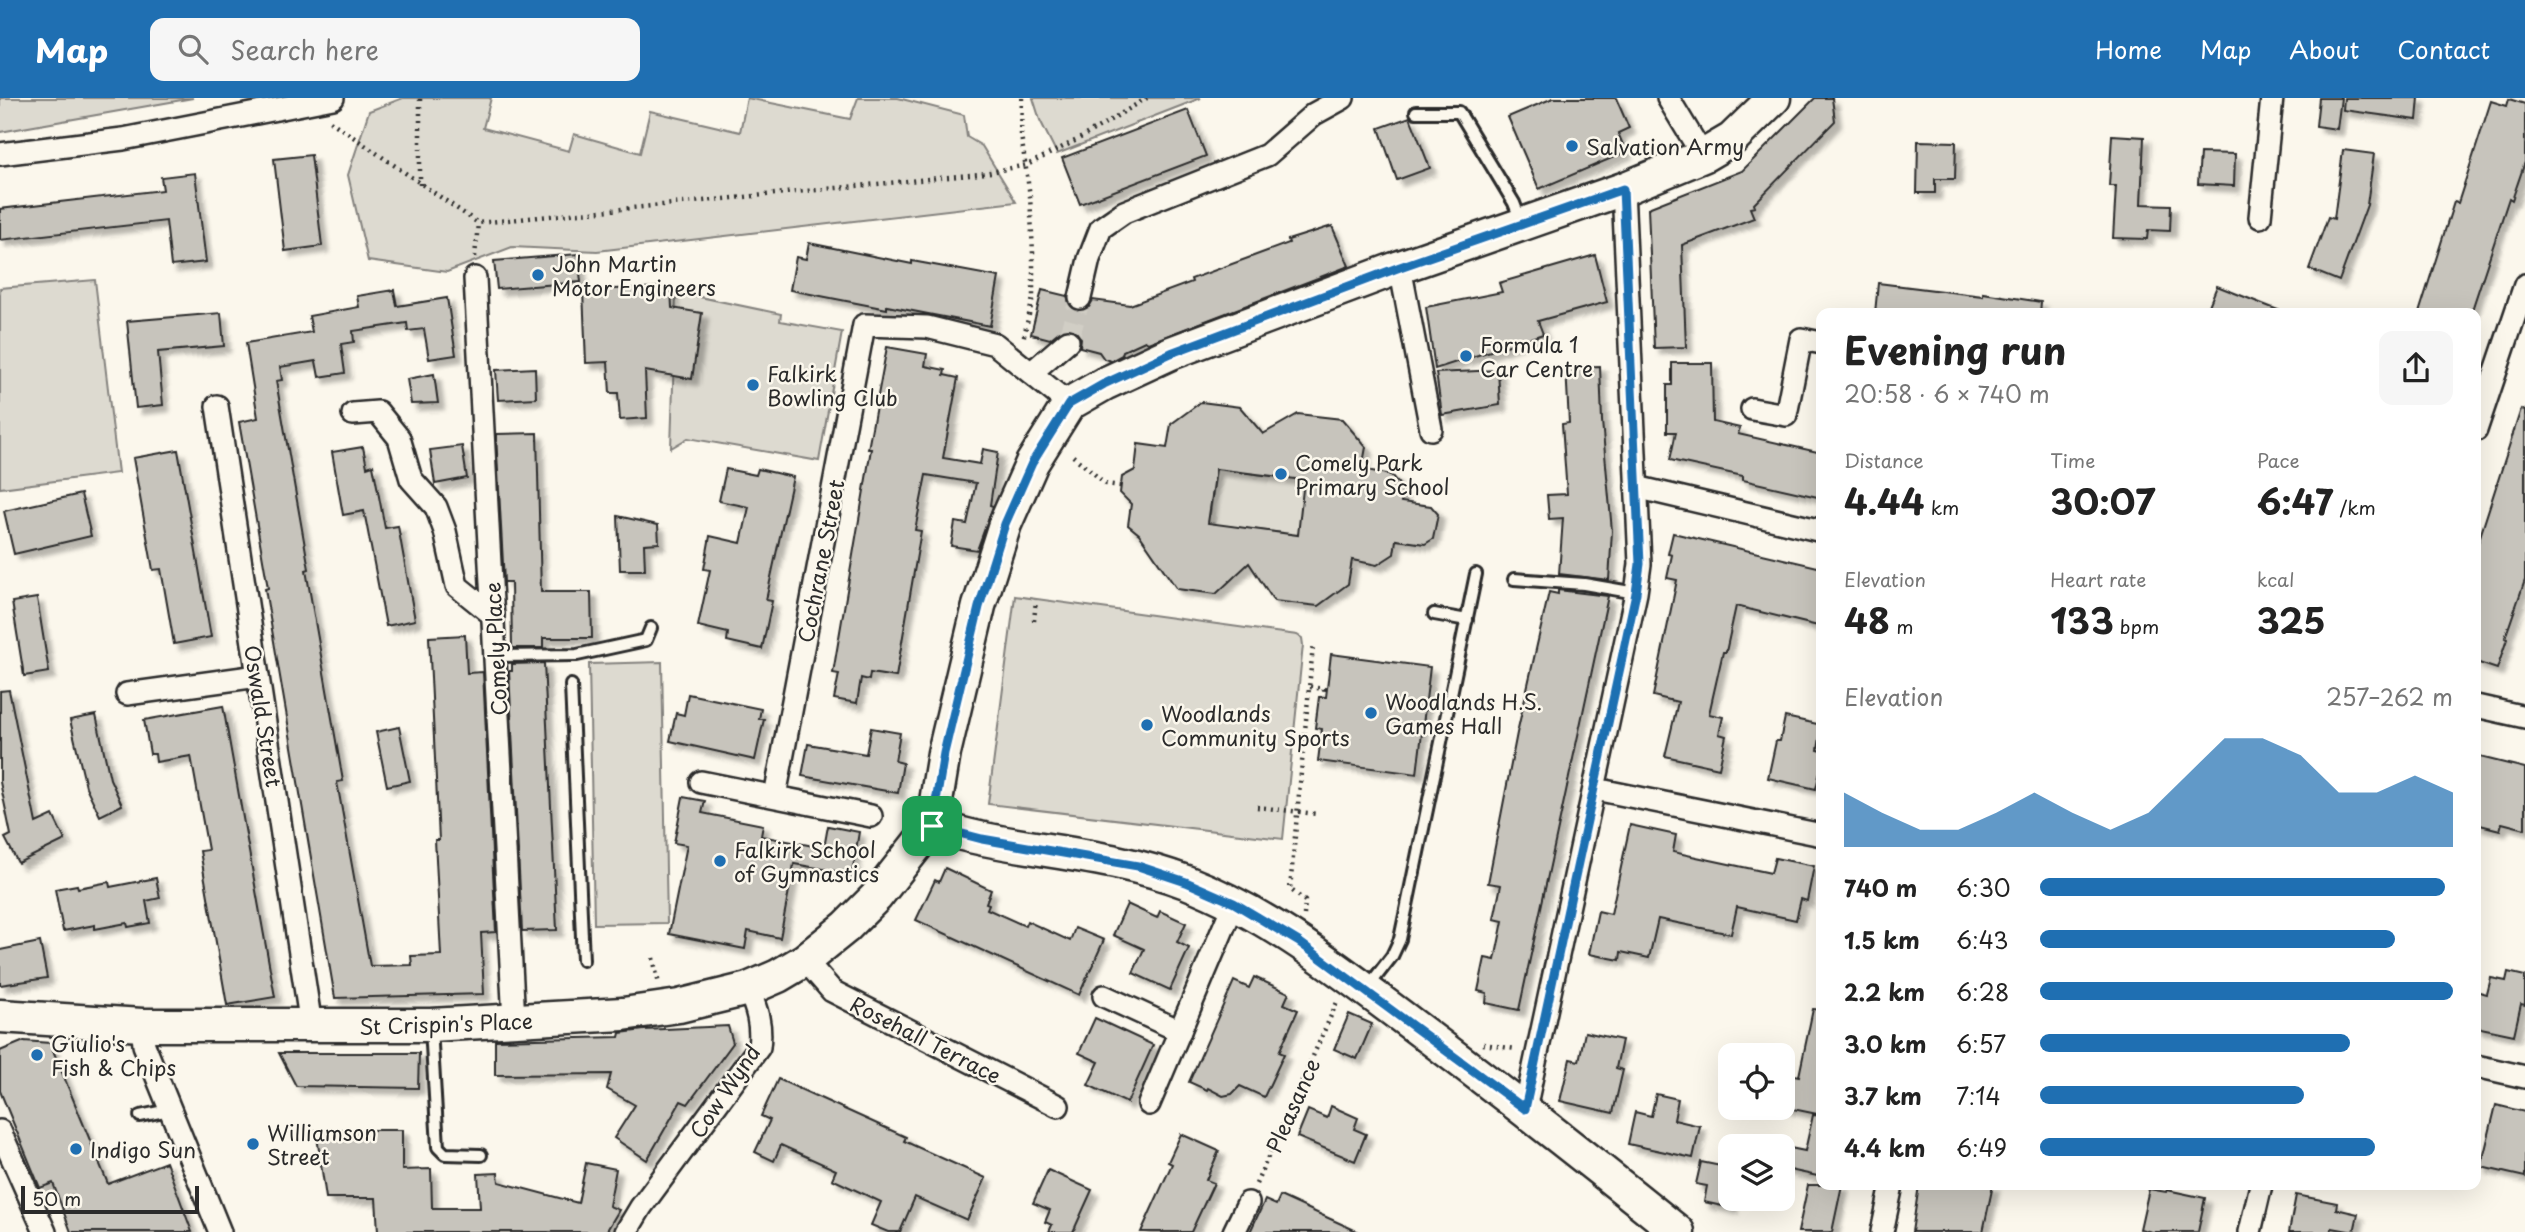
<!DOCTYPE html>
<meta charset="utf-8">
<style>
:root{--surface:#fff;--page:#f6f6f6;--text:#222;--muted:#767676;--accent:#1f6fb2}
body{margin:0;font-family:"Playpen Sans",sans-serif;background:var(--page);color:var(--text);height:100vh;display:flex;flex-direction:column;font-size:26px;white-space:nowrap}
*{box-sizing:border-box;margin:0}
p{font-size:23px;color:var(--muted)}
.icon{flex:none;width:38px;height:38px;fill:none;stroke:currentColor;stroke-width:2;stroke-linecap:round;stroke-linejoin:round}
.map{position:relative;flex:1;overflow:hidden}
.drawer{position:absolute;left:1816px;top:210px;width:665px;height:882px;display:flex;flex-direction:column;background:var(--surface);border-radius:14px;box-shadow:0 7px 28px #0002}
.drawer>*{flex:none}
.fabs{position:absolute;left:1718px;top:945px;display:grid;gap:14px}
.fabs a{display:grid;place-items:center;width:77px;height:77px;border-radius:14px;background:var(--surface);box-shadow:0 7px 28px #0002;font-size:35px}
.scale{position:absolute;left:21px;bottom:18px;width:178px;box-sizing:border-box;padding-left:7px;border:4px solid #2b2b2b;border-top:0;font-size:19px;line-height:24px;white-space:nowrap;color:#2b2b2b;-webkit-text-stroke:5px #fbf7ec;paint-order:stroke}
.pin{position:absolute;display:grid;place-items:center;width:60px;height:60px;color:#fff;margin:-30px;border-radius:14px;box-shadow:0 4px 10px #0006}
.round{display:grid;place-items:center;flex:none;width:74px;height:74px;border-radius:14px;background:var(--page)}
.head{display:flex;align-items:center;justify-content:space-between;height:119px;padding:0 28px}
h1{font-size:38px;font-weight:700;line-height:52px}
.figures{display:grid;grid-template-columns:repeat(3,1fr);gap:10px;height:119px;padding:7px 28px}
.figures div{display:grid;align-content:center}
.figures b{font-size:35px;font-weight:700}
.figures small{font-size:19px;font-weight:400}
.figures p{font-size:19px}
.chart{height:196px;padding:14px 28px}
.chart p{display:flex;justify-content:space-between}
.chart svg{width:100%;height:126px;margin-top:7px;fill:var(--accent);opacity:.7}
ul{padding:0 28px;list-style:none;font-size:23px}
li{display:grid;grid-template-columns:112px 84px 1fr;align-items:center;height:52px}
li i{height:18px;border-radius:9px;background:var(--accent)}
header{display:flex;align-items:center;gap:42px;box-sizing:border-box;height:98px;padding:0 35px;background:var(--accent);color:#fff}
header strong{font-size:33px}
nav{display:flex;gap:38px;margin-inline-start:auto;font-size:24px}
.search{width:490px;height:63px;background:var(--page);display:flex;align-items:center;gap:18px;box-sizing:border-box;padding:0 24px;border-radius:14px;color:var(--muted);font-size:26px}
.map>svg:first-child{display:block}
.green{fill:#dddad0;stroke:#84827e;stroke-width:2}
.building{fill:#c7c4bc;stroke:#2b2b2b;stroke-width:2;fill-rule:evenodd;filter:url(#shadow)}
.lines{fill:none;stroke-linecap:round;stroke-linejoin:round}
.minor-tunnel{stroke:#d1cec5;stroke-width:21;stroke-dasharray:21 10;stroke-linecap:butt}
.service-casing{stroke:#2b2b2b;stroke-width:16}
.minor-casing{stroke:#2b2b2b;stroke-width:26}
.secondary-casing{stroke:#2b2b2b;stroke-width:37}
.path{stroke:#2b2b2b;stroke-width:4.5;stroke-dasharray:2 5;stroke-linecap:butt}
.service{stroke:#fbf7ec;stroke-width:10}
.minor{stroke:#fbf7ec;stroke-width:21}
.secondary{stroke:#fbf7ec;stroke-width:32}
.route-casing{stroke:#fff;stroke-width:14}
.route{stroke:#1f6fb2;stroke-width:9}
.poi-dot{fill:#1f6fb2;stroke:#fbf7ec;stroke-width:2.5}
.labels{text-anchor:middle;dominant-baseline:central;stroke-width:5;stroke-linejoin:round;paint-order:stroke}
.poi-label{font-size:21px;fill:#2b2b2b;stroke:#fbf7ec;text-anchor:start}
.street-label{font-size:21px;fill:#2b2b2b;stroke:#fbf7ec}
</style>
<header>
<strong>Map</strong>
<div class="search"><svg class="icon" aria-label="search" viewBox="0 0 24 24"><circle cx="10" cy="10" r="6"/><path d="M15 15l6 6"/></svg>Search here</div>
<nav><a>Home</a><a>Map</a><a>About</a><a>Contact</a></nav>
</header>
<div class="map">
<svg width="2525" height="1134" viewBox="0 0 2525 1134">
<defs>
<filter id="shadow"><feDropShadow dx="6" dy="6" stdDeviation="2" flood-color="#0004"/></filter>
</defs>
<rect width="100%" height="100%" fill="#fbf7ec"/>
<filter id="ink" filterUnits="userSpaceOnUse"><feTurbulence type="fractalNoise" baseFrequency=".0143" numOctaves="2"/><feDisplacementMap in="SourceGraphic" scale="14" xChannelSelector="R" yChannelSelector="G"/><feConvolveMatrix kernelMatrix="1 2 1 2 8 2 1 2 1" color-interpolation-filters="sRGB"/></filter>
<g filter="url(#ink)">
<g class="green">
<polygon points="0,0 193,0 0,34"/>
<polygon points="403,0 491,0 483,30 569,53 574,36 640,55 650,13 740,34 747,0 850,21 858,0 898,0 964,17 967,39 982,48 1016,104 597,153 512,149 447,174 368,163 348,77 369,13"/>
<polygon points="1033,0 1201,0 1057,56 1040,22"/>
<polygon points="95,182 118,375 0,390 0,190"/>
<polygon points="676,194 781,216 780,223 842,234 819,363 688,340 671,350"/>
<polygon points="1198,357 1233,373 1296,381 1309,372 1297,447 1283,435 1226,428 1210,439 1192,414 1210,416 1215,380"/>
<polygon points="1015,498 1297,537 1302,540 1303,547 1283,741 988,706"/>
<polygon points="662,564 667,825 594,826 589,566"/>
</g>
<g class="building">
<polygon points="1553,0 1616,0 1629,30 1618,35 1626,54 1539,91 1508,19"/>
<polygon points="1815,0 1832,0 1835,23 1754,106 1755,109 1750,110 1754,120 1682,147 1686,249 1654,250 1648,110 1742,73"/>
<polygon points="2319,0 2341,0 2337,31 2316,28"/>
<polygon points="2344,0 2419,0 2417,22 2343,12"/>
<polygon points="2509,1 2525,6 2525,64 2512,102 2509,100 2471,215 2419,215 2454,104 2458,105 2491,3 2507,8"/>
<polygon points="1188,12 1206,58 1080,106 1062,60"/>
<polygon points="1410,19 1430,70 1397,82 1379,30"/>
<polygon points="2112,37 2144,39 2141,106 2171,107 2170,133 2148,132 2147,141 2113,140 2116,88 2109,88"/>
<polygon points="1918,43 1956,44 1955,81 1935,81 1935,95 1917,95"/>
<polygon points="2343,52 2374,56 2367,107 2339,183 2309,171 2328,119 2334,121"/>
<polygon points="2200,55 2235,56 2234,88 2198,86"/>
<polygon points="311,57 322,148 285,153 274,61"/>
<polygon points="195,75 206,164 171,168 166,123 0,142 0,111 163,92 161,79"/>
<polygon points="1332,128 1349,168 1148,245 1145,243 1123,253 1122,257 1111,263 1104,261 1099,254 1080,249 1081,240 1072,230 1060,233 1050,241 1031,236 1042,192 1067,198 1071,209 1078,213 1089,209 1093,202 1130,207 1192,184 1191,181 1289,145 1288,142"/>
<polygon points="809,145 912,166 912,163 999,179 990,228 887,208 887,211 790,192 796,159 806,161"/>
<polygon points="578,156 581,184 497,191 494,163"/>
<polygon points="1595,157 1607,204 1538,223 1543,236 1435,271 1426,209 1502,194 1499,185"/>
<polygon points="1878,185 1983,198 1983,195 2041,204 2040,215 1875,215"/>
<polygon points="2217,188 2283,214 2283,215 2206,215"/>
<polygon points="671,189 672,210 702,215 692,281 645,273 647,320 620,322 618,295 610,295 608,264 586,265 583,192"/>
<polygon points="394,192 397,208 447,200 456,257 429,261 424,231 408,233 407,225 353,233 354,244 341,246 345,275 319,279 316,263 280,269 282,282 276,283 309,471 306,472 343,683 337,684 370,868 412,867 411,858 441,857 435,742 439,742 429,539 465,537 467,575 483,574 496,834 481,835 484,896 335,900 265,491 268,490 239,324 258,320 246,245 312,234 309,218 359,209 357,198"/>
<polygon points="221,215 224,248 158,254 163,307 136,310 127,223"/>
<polygon points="887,249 927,256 925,268 945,272 944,277 958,280 943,360 980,366 983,351 998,354 990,407 993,408 977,452 951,448 955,424 967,426 976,385 926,377 915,432 921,433 896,579 870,575 869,582 861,580 857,605 834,601 839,576 833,575 871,351 868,351"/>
<polygon points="1672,265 1712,265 1713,324 1740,330 1738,336 1822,355 1822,400 1743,382 1743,378 1670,362 1676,334 1667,334 1667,287 1672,287"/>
<polygon points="1600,268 1602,323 1612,433 1609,482 1559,476 1563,420 1549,421 1547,397 1567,396 1562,326 1569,325 1566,269"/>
<polygon points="535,270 536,300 498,302 496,272"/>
<polygon points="1498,272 1500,307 1442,317 1436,275"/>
<polygon points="434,276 438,305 411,306 407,281"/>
<path d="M1201,304l39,5 23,27 35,-20 44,5 24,28 -4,22 29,6 12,14 -2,13 30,4 7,8 -5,25 -8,5 -29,-4 -2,14 -17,11 -25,-5 -4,24 -30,22 -44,-5 -25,-38 -33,31 -39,-5 -38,-55 -11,-9 3,-21 -11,-11 2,-16 13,-7 3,-26 29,4 4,-24zM1216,371l88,11 -6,55 -90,-12z"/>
<polygon points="2521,311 2525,312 2525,482 2505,540 2507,541 2497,571 2476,564 2476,451"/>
<polygon points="537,335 541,494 591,494 592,540 543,540 543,550 512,550 511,484 504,484 496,336"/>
<polygon points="462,348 467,380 435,386 430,352"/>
<polygon points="363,349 367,369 373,367 385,430 398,428 415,522 386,528 364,413 343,417 332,354"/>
<polygon points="178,352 211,539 174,546 161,471 153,472 133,360"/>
<polygon points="726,371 756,377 758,371 793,379 766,502 772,503 762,551 727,543 728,535 698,528 710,472 704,471 710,438 741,445 749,409 719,403"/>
<polygon points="81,396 91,438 14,456 4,413"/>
<polygon points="618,418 658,427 659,445 644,446 645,472 620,472"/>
<polygon points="1673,435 1822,470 1822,529 1736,508 1726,554 1723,554 1709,616 1723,619 1719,636 1726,638 1719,670 1665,658 1678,604 1653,598 1677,482 1667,480 1672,457 1668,456"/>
<polygon points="1558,492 1608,498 1519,912 1486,905 1487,895 1478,893 1485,860 1495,862 1503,823 1494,821 1501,787 1488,785 1517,635 1549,494 1558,496"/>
<polygon points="37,500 49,574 24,578 12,504"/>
<polygon points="1331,556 1430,569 1417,676 1318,663 1322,631 1315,630 1319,599 1326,599"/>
<polygon points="544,565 557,832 522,833 509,573 512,573 512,566"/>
<polygon points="9,592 36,725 53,717 65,742 18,765 5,740 11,737 0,684 0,593"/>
<polygon points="688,596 761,611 759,621 764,621 755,662 670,643 676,615 684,617"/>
<polygon points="223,608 275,899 227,907 200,753 208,752 191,658 156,664 155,656 150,656 144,622"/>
<polygon points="96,617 110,681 122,707 100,718 86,689 70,622"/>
<polygon points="1785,619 1822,627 1818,652 1822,653 1822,665 1816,691 1768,680 1776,643 1780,643"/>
<polygon points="399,629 410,683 387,688 376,634"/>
<polygon points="871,630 900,635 895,663 903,665 898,695 802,678 808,646 866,656"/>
<polygon points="2476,658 2525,670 2525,731 2502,725 2500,732 2476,726"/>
<polygon points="683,699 705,703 702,715 763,727 761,738 824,750 828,728 859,734 852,776 794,766 780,840 748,833 745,851 669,836 687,747 674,745"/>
<polygon points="1630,727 1676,737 1673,754 1771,775 1775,760 1814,768 1807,803 1801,801 1796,822 1737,809 1731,836 1658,821 1649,860 1621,854 1620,862 1589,856 1598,813 1611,816"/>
<polygon points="945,770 991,792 986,805 989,806 987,811 1025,828 1027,823 1070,843 1075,830 1104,842 1079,897 916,822 935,782 939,784"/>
<polygon points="156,780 160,800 146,803 150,825 128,829 127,825 95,831 95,827 63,833 55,791 77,787 78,790 109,784 110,789"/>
<polygon points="1127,806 1157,820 1160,813 1186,825 1177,844 1189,850 1170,892 1133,875 1144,851 1113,837"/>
<polygon points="40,844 47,880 0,887 0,852"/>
<polygon points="2508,874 2525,878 2525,907 2521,906 2514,937 2476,929 2476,893 2487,896 2491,880 2506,883"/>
<polygon points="1254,879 1289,895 1284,906 1298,912 1279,954 1284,956 1264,999 1240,988 1232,996 1223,998 1208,990 1207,992 1189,984 1234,883 1249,890"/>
<polygon points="1813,911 1822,912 1822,1017 1783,1009 1783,981 1789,982 1790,976 1799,978"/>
<polygon points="1349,916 1372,926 1357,961 1334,951"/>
<polygon points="1095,920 1153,947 1127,1005 1088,987 1099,964 1079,955"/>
<polygon points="728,928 733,945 688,1006 681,1003 647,1062 614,1040 635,1007 607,991 611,976 495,977 495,942 619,939 620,935 644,932"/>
<polygon points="1585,934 1622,942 1616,970 1623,972 1613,1015 1560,1003 1570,961 1579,963"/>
<polygon points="24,943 50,945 108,1086 166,1064 192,1134 71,1134 53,1085 40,1090 0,993 0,953"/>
<polygon points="279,955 419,955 418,990 296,988"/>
<polygon points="778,981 906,1039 904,1043 986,1080 967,1122 915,1099 900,1134 888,1134 871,1127 881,1104 832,1081 836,1072 781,1047 774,1063 755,1054 770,1022 761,1018"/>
<polygon points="1656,996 1678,1001 1674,1022 1700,1028 1693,1060 1628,1046 1635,1014 1651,1018"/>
<polygon points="2496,1007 2525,1014 2525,1079 2481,1069"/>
<polygon points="1331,1008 1358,1020 1354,1031 1366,1036 1355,1063 1297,1039 1308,1012 1327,1020"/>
<polygon points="1813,1017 1822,1018 1822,1079 1785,1071 1790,1050 1805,1053"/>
<polygon points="316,1032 402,1032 402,1072 431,1071 432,1110 480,1110 478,1076 498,1075 499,1084 578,1105 586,1065 616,1071 609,1108 619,1112 606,1134 378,1134 376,1100 326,1100"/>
<polygon points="1181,1036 1219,1053 1206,1082 1214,1085 1191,1134 1141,1134 1172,1066 1168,1064"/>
<polygon points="1701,1064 1731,1070 1731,1110 1704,1104 1707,1088 1696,1086"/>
<polygon points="1048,1072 1092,1092 1073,1134 1049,1134 1052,1127 1045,1124 1050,1112 1033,1105"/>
<polygon points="1808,1087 1842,1087 1832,1134 1798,1134"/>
<polygon points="1919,1087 1993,1087 1983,1134 1912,1134"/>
<polygon points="2149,1091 2166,1094 2167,1092 2205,1100 2198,1134 2152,1134 2140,1131"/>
<polygon points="2296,1097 2337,1105 2336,1111 2358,1116 2354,1134 2332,1130 2331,1134 2289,1134"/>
<polygon points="1280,1098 1326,1119 1359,1134 1250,1134 1265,1102 1276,1107"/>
</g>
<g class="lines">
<polyline class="minor-tunnel" points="1068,243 1080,200"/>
<g class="service-casing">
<g id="service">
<polyline points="1416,14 1459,14 1514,105 1521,123"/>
<polyline points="1514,481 1584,486 1636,495"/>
<polyline points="1434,516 1467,522"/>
<polyline points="495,558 577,557 646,542 651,530"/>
<polyline points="571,587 583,862"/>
<polyline points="1368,889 1392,858 1400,841 1476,476"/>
<polyline points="431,930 438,1049 445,1056 481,1057"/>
<polyline points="140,1018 169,1012"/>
</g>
</g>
<g class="minor-casing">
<g id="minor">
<polyline points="1668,0 1703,58"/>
<polyline points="0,56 123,41 333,0"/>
<polyline points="2260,119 2272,0"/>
<polyline points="1400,169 1431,331"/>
<polyline points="475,180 514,923"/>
<polyline points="1080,200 1089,161 1101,130 1124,114 1267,57 1314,16 1343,0"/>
<polyline points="1032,274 1068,243"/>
<polyline points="217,308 311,928"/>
<polyline points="1752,311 1786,317 1801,241 1822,245"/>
<polyline points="353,316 378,314 399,340 411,381 436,409 445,433 457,488 493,517"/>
<polyline points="2476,332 2525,187"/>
<polyline points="1636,389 1822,433"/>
<polyline points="127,596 258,578"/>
<polyline points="2476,608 2525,619"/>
<polyline points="701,684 871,718"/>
<polyline points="1595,691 1822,737"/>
<polyline points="775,698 864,227 927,229 995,246 1069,306"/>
<polyline points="805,862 832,893 1058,1008"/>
<polyline points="1104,898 1180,933"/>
<polyline points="142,927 144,947 220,1134"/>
<polyline points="2476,968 2525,979"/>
<polyline points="1149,1006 1234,805"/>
<polyline points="1525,1011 1636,495 1640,466 1623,91"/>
<polyline points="0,1033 45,1134"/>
<path d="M626,1134l15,-25 118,-160c3,-22 -2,-38 -11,-58"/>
<polyline points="1234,1134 1248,1105"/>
<polyline points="1882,1134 1892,1087"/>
<polyline points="2250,1134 2261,1087"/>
</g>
</g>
<g class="secondary-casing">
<g id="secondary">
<path d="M932,728c17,4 35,10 52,13 68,14 137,18 202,43 83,32 153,88 224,141 91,68 180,138 268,209"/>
<polyline points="0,918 142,927 431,927 623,916 679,908 748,891 778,878 805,862 846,829 876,799 932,728 944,655 979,508 1005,426 1032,365 1069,306 1104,286 1171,255 1400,169 1623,91 1703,58 1732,41 1774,0"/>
</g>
</g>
<g class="path">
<polyline points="1022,0 1021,37 1030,98 1033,155 1033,200 1023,242"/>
<polyline points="330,23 478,125 980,76 1027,67 1077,42 1147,0"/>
<polyline points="420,87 420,0"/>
<polyline points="475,159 478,125"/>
<polyline points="1073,358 1106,386 1121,388"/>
<polyline points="1034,523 1036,502"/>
<polyline points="1310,589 1324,591 1323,599"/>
<polyline points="1257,709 1317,716"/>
<polyline points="1304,817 1305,803 1290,791 1313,548"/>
<polyline points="653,860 659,886"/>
<polyline points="1483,946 1516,951"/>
<polyline points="1256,1086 1338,902"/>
</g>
<use href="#service" class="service"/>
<use href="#minor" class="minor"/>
<use href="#secondary" class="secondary"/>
</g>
</g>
<g class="lines" filter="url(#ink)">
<g class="route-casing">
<polygon id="route" points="1623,91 1640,466 1636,495 1525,1011 1299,844 1234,805 1186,784 1138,768 982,741 932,728 944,655 979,509 1005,426 1032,365 1069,306 1104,286 1171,255 1400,169"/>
</g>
<use href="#route" class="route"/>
</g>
<g class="poi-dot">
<circle cx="1572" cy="48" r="7"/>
<circle cx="538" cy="177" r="7"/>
<circle cx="1466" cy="258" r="7"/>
<circle cx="753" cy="287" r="7"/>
<circle cx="1281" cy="376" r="7"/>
<circle cx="1371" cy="615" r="7"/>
<circle cx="1147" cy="627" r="7"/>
<circle cx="720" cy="763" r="7"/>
<circle cx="37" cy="957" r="7"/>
<circle cx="253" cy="1046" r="7"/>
<circle cx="76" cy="1051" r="7"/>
</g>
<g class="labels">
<g class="poi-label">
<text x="1586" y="48">Salvation Army</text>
<text x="552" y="165">John Martin<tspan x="552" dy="24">Motor Engineers</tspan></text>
<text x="1480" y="246">Formula 1<tspan x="1480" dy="24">Car Centre</tspan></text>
<text x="767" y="275">Falkirk<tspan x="767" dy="24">Bowling Club</tspan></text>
<text x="1295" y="364">Comely Park<tspan x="1295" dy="24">Primary School</tspan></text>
<text x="1385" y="603">Woodlands H.S.<tspan x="1385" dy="24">Games Hall</tspan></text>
<text x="1161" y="615">Woodlands<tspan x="1161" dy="24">Community Sports</tspan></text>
<text x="734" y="751">Falkirk School<tspan x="734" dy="24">of Gymnastics</tspan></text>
<text x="51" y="945">Giulio's<tspan x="51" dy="24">Fish &amp; Chips</tspan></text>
<text x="267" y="1034">Williamson<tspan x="267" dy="24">Street</tspan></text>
<text x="90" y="1051">Indigo Sun</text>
</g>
<g class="street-label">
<text transform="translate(820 463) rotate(-79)">Cochrane Street</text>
<text transform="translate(495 551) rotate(-93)">Comely Place</text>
<text transform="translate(264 618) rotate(81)">Oswald Street</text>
<text transform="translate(446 925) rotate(-2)">St Crispin's Place</text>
<text transform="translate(926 941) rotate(27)">Rosehall Terrace</text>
<text transform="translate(724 993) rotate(-56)">Cow Wynd</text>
<text transform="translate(1292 1007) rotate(-66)">Pleasance</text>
</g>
</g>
</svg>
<div class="fabs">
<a><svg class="icon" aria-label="locate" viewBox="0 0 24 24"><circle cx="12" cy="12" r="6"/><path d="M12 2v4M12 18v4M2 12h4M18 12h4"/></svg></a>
<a><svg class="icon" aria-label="layers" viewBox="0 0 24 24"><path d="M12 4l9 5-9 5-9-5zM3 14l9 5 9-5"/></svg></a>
</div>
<div class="scale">50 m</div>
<div class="pin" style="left:932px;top:728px;background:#1e9e55"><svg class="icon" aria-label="arrive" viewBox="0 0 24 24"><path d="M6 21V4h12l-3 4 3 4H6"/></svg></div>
<section class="drawer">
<div class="head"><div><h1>Evening run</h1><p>20:58 · 6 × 740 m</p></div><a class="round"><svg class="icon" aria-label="share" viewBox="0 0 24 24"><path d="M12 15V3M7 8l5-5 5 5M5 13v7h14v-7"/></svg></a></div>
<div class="figures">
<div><p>Distance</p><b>4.44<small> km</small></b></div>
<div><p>Time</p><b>30:07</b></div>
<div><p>Pace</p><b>6:47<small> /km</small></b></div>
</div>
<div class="figures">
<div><p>Elevation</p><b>48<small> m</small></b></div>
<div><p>Heart rate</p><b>133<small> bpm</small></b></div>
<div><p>kcal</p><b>325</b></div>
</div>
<div class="chart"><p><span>Elevation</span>257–262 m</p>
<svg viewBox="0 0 160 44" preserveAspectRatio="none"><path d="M0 44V25L10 32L20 38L30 38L40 32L50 25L60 32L70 38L80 32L90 19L100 6L110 6L120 12L130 25L140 25L150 19L160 25V44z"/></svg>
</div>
<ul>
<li><b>740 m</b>6:30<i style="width:98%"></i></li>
<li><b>1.5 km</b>6:43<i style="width:86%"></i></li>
<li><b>2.2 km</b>6:28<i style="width:100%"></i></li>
<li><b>3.0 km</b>6:57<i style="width:75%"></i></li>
<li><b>3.7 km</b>7:14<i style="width:64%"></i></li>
<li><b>4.4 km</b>6:49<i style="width:81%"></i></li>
</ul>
</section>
</div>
